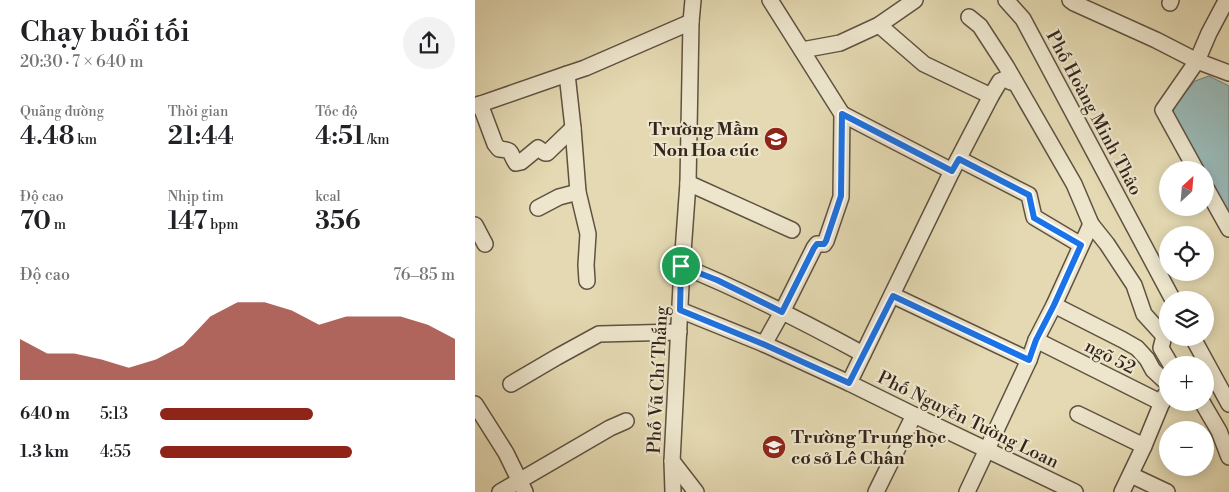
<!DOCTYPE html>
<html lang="vi">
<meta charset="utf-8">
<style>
:root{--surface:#fff;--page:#f2f2f2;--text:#202124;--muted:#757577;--accent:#8f2418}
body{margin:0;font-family:"Libre Bodoni",serif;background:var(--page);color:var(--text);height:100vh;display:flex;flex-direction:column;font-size:19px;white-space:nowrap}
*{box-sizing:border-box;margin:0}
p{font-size:16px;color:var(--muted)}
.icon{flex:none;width:28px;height:28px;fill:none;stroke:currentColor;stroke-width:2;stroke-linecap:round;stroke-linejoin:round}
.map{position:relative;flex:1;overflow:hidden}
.sheet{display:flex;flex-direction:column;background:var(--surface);width:475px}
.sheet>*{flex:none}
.needle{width:32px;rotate:26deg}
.fabs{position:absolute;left:684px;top:161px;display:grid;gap:10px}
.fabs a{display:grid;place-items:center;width:55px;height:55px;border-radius:50%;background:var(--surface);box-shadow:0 2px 12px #0003;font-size:25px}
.pin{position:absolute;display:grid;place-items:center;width:42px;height:42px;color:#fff;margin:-21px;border:2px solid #fff;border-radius:50%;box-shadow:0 1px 5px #0007}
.round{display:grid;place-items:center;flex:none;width:52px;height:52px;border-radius:26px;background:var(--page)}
.overview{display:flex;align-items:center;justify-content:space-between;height:85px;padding:0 20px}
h1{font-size:28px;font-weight:600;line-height:38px}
.stats{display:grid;grid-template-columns:repeat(3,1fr);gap:8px;height:85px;padding:5px 20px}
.stats div{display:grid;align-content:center}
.stats b{font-size:25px;font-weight:600}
.stats small{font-size:14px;font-weight:400}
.stats p{font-size:14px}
.chart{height:140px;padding:10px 20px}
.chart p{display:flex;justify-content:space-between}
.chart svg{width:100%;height:90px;margin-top:5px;fill:var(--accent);opacity:.7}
ul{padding:0 20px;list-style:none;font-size:16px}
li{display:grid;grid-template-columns:80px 60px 1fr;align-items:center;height:38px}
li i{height:12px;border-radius:6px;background:var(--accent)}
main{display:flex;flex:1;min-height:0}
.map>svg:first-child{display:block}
.water{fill:#99b8b6;stroke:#707d78}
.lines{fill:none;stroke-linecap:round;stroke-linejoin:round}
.minor-casing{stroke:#5f5241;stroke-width:18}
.minor{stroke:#ede6cd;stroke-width:15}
.route-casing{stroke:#fff;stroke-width:10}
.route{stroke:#1a73e8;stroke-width:6}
.labels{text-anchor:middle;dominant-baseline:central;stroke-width:4.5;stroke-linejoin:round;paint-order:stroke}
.street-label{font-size:18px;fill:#33251b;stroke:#ede6cd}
.poi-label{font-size:18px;font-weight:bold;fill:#33251b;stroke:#ede6cd;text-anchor:end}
</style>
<main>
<section class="sheet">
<div class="overview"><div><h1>Chạy buổi tối</h1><p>20:30 · 7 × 640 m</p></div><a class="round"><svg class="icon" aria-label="share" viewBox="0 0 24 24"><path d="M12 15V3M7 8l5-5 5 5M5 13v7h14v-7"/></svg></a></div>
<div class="stats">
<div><p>Quãng đường</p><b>4.48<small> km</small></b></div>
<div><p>Thời gian</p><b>21:44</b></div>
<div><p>Tốc độ</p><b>4:51<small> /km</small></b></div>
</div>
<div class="stats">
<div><p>Độ cao</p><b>70<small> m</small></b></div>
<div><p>Nhịp tim</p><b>147<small> bpm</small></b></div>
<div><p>kcal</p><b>356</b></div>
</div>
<div class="chart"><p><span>Độ cao</span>76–85 m</p>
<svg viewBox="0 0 160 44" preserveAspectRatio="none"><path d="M0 44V24L10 31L20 31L30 34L40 38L50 34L60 27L70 13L80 6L90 6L100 10L110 17L120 13L130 13L140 13L150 17L160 24V44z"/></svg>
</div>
<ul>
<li><b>640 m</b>5:13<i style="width:52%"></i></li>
<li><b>1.3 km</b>4:55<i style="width:65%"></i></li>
</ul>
</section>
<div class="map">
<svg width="754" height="492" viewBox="0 0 754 492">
<rect width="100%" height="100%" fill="#e4d9b2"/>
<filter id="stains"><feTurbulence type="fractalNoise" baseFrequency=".004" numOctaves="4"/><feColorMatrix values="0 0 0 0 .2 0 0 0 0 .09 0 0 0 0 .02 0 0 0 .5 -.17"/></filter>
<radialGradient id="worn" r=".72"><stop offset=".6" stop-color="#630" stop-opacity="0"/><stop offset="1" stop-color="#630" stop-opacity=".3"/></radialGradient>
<polygon class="water" points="734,76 754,86 754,213 730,180 730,170 723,170 696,117 701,104 720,81"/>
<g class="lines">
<g class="minor-casing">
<g id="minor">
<polyline points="531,0 548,19 698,300"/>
<polyline points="595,0 599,3 681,40 722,61 754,73"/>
<polyline points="695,3 696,0"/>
<polyline points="494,17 505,26 531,66 599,184 616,224 632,244 659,285 669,314 689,336 686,348 696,365"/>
<polyline points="404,25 449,64 516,96"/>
<polyline points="327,50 365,43 404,25 440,0"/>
<polyline points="92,74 110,68 216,22"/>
<path d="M5,104l15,40 4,5c15,1 10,4 17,14l5,-1 17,-14 7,5h2l26,-25"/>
<polyline points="0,106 92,74 98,128 103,192 113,234 111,265 112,281"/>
<polyline points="367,114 477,171"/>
<polyline points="484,159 554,195 559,217 606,245"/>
<polyline points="721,170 688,110 722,61 734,33 751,1"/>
<polyline points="213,183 317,230"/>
<polyline points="730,186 754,229"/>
<polyline points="63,208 84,197 103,192"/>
<polyline points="0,225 10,244"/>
<path d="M207,266c62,25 122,56 181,88"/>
<polyline points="417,295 554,360"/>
<polyline points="579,305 648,340 662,348 672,359 678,370 692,383"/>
<polyline points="205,310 289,344 374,383 439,415 600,492"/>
<polyline points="718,338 754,404"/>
<polyline points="561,340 687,403"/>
<polyline points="289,344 307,312 339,248 342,244 349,244 351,241 366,197 367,114 295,0"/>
<polyline points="374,383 477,171 516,96 525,81 530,79 536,82 540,82"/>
<polyline points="36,384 82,357 124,334 204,332"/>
<polyline points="727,402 744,431 754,457"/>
<polyline points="0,404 31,453 50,492"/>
<polyline points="603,414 669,446"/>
<polyline points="197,461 221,492"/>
<polyline points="656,475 692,492"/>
<polyline points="25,492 135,428 151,421"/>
<polyline points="198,492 197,461 207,266 213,183 216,22 218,0"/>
<polyline points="401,492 439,415"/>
<polyline points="492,492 554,360 561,340 579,305 616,224"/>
<polyline points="647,492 669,446 690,395"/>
</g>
</g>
<use href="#minor" class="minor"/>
</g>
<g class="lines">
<g class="route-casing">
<polygon id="route" points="367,114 477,171 484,159 554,195 559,218 606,245 579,305 561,340 554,360 418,296 374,383 288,344 205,310 206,266 242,280 307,312 339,248 342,244 349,244 351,241 366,196"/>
</g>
<use href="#route" class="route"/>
</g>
<defs>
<g id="school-disc" transform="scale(1.25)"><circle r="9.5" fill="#8f2418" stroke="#ede6cd"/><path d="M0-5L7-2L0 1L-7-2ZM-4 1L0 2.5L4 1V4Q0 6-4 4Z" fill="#fff"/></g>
</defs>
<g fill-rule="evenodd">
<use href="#school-disc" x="301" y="139"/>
<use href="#school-disc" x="299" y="447"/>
</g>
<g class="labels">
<g class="street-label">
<text transform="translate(619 113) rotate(62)">Phố Hoàng Minh Thảo</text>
<text transform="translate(635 357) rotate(27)">ngõ 52</text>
<text transform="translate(183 380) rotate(-87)">Phố Vũ Chí Thắng</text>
<text transform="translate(493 420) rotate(26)">Phố Nguyễn Tường Loan</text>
</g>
<g class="poi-label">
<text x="284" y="129">Trường Mầm<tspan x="284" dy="21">Non Hoa cúc</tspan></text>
<text x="316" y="437" text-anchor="start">Trường Trung học<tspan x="316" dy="21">cơ sở Lê Chân</tspan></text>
</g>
</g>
<rect width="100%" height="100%" filter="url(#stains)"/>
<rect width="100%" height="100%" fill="url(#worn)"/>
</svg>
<div class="fabs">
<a><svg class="needle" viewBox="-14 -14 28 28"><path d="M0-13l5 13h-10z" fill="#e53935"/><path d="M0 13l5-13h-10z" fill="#757577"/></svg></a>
<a><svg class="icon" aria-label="locate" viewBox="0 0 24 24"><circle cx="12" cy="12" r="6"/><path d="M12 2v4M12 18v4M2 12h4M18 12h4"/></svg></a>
<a><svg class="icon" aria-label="layers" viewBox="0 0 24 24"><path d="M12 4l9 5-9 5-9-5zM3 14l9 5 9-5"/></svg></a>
<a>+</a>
<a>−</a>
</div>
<div class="pin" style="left:206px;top:266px;background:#1e9e55"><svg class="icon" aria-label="arrive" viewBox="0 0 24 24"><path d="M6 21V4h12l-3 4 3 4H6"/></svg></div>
</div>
</main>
